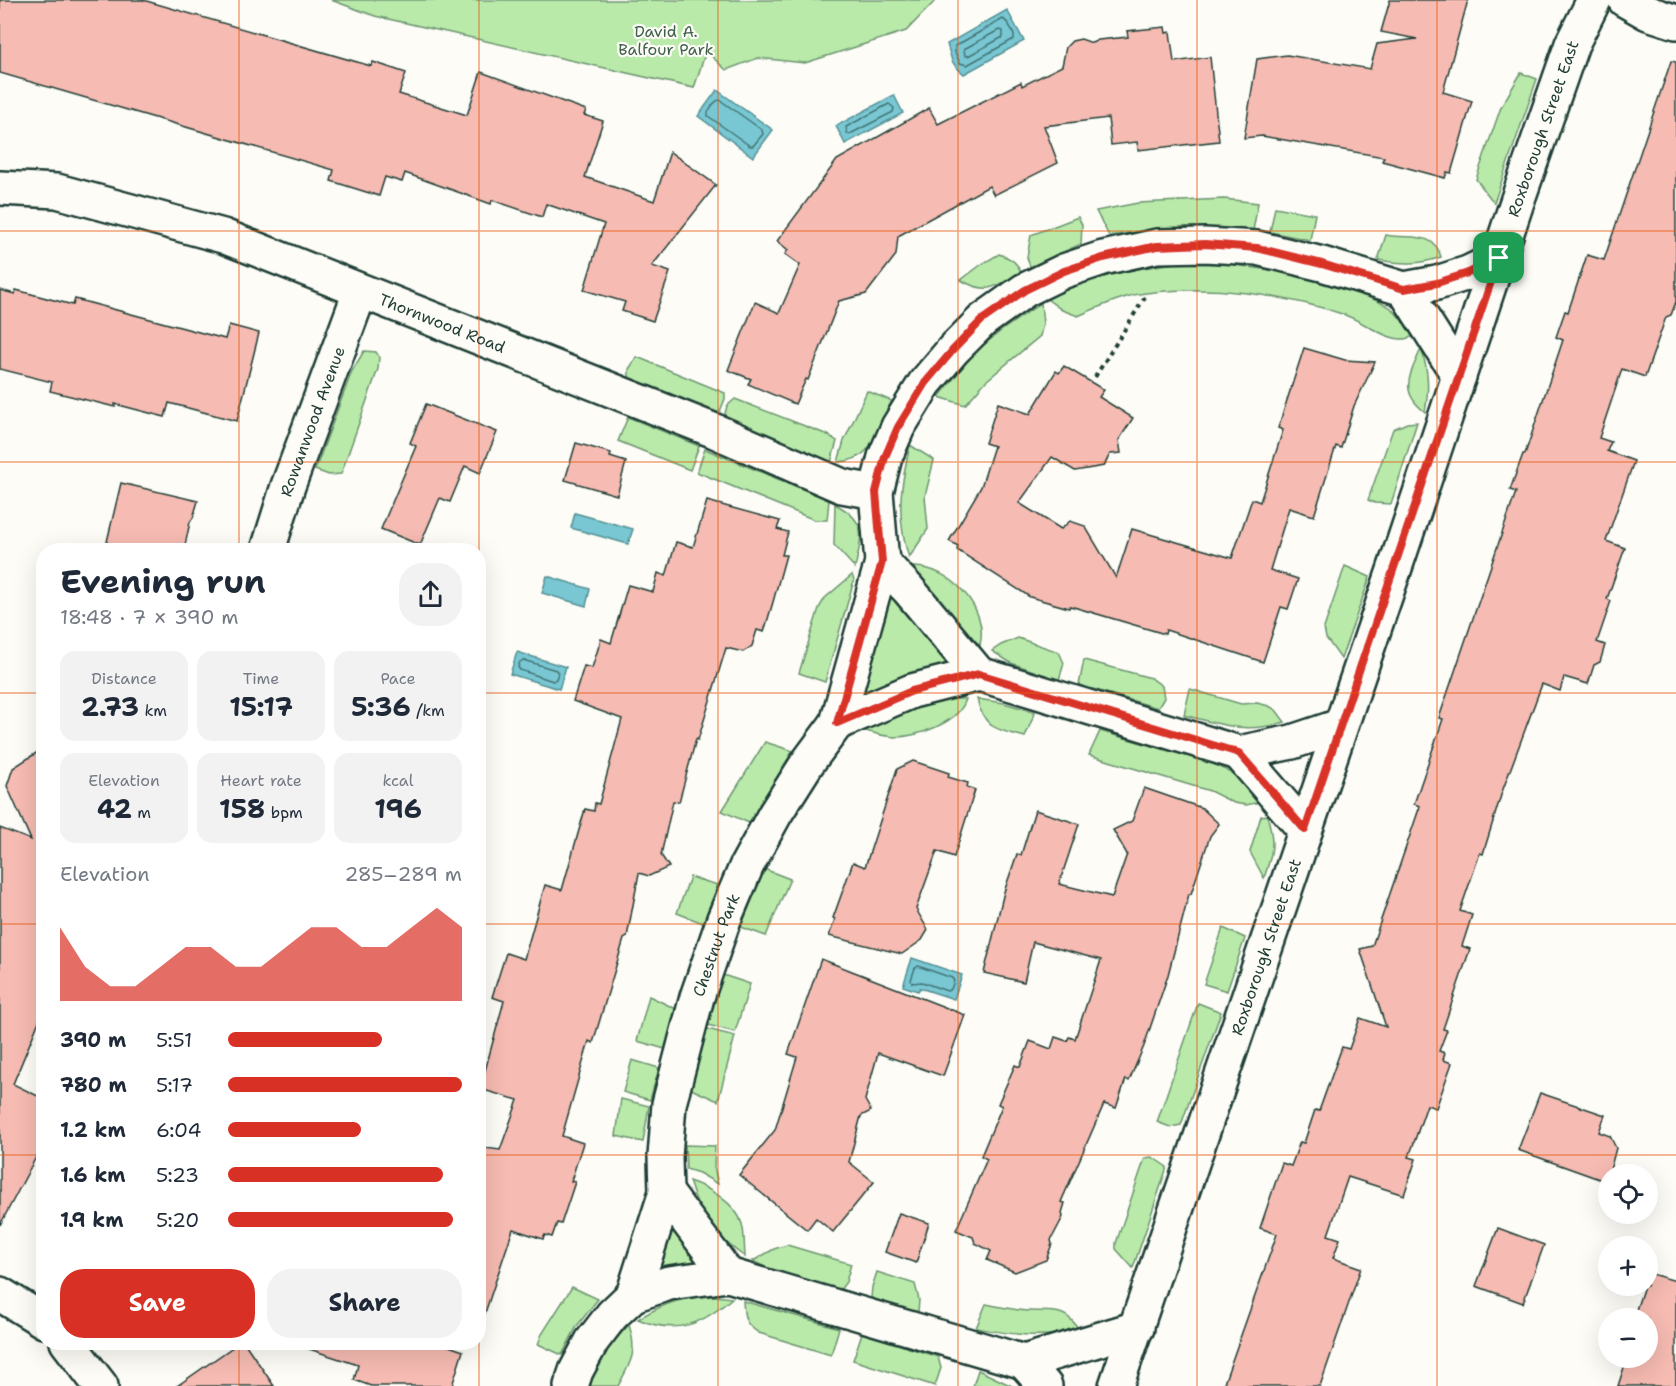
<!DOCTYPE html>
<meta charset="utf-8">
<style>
:root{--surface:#fff;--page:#f2f2f3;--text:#1f2937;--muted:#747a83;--accent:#d93025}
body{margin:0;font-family:"Shantell Sans",sans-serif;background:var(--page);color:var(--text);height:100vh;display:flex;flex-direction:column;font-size:22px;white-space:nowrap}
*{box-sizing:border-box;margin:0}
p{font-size:20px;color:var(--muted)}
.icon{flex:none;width:33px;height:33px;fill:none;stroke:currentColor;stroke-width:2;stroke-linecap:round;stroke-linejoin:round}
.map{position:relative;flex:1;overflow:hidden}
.sheet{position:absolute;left:36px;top:543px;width:450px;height:807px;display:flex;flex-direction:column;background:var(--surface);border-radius:24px;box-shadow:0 6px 24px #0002}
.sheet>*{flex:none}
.fabs{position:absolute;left:1598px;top:1164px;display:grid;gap:12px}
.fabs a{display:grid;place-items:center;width:60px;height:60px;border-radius:50%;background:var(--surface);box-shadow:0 6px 24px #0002;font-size:30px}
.pin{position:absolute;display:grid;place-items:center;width:51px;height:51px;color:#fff;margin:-26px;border-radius:12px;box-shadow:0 3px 9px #0006}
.round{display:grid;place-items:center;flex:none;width:63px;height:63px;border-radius:24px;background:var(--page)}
.headline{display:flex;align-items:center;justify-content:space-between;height:102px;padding:0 24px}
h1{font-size:33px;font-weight:700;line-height:45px}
.stats{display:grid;grid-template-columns:repeat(3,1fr);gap:9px;height:102px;padding:6px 24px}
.stats div{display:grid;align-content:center;border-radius:15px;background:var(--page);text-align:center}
.stats b{font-size:26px;font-weight:700}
.stats small{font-size:16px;font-weight:400}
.stats p{font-size:16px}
.chart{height:168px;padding:12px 24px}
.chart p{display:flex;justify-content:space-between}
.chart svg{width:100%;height:108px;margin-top:6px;fill:var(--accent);opacity:.7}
.button{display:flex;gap:12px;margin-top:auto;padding:12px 24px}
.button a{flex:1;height:69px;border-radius:24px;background:var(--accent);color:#fff;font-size:24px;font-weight:700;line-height:69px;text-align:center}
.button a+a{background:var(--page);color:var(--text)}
ul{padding:0 24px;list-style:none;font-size:20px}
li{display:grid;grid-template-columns:96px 72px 1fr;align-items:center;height:45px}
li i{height:15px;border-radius:8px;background:var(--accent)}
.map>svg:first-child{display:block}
.green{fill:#b9eaaa;stroke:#6c946f;stroke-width:1.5}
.water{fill:#78c7d3;stroke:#549093;stroke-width:1.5}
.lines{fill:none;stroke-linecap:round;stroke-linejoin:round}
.shore{stroke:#437474;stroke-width:1.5}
.building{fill:#f6bbb2;stroke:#1f3d34;stroke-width:1.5}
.minor-casing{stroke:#1f3d34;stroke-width:38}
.path{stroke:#1f3d34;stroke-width:4;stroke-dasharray:4.5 4.5;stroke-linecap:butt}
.minor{stroke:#fdfcf7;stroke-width:33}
.route-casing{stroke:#fff;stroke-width:12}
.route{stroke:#d93025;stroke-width:8}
.grid{fill:none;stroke:#e8590c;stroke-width:1.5;stroke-opacity:0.55}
.labels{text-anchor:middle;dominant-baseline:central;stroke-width:4.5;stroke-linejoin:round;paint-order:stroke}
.park-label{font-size:16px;fill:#3e604c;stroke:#fdfcf7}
.street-label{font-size:16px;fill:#1f3d34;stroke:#fdfcf7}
</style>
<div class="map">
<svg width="1676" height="1386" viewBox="0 0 1676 1386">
<rect width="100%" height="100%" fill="#fdfcf7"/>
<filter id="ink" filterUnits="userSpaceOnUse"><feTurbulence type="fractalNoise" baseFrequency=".0167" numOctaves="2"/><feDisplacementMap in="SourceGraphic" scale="12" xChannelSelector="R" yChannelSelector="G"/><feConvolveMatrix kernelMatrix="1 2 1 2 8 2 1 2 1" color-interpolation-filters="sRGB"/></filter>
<g filter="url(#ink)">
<g class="green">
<polygon points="331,0 936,0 906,31 805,63 758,58 726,70 706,51 694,88 375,16"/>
<polygon points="1521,73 1537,79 1494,203 1476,179 1501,107"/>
<path d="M1224,199l34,4 -5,28c-49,-5 -96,-3 -144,5l-13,-25 42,-8z"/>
<polygon points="1275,207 1315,214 1310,240 1270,232"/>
<polygon points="1078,217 1082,225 1081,244 1030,267 1027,257 1031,235"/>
<path d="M1386,235c23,5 48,-5 55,22 -21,8 -40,7 -63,3z"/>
<path d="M999,254c11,4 17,7 22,18 -24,14 -33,24 -60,8l21,-16z"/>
<path d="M1176,263l52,1 55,8 51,13 35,12 21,10 26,28c-8,4 -13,5 -22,3 -17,-4 -32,-17 -49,-23 -31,-11 -66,-18 -98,-22 -34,-4 -80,-5 -114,2 -19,5 -37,13 -55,21l-16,-6 -15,-11c41,-22 84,-30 129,-36z"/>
<polygon points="1041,303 1043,324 1040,336 986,381 965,405 939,397 974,353 1002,330"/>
<path d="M1421,349c8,22 8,41 4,63 -27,-21 -15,-37 -4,-63z"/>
<polygon points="364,351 376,352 379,357 378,369 341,474 329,475 315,470 352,371"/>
<polygon points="637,357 725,393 725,399 718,416 629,379 629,369"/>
<path d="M867,391l25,10c-16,27 -16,60 -54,61l6,-21z"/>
<polygon points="735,399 828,435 837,441 831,462 724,417 727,406"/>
<polygon points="628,417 699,446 690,470 618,441"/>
<polygon points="1417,422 1391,504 1375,503 1368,500 1393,429 1407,423"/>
<path d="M910,445l24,15 -9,36 3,33 -19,29c-13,-42 -9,-70 1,-113z"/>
<polygon points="705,449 829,500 827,520 815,520 697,472"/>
<path d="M835,504c33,17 27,32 20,64l-21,-23z"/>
<polygon points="1345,566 1370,577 1341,659 1326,638 1324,628"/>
<path d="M913,567c37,-1 76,41 67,78 -27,-23 -49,-47 -67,-78z"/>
<polygon points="852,575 854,580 825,682 799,673 819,608 825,598"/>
<polygon points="889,591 959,662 865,695 861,693 862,687 879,634"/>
<polygon points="1018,638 1059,652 1064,663 1059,680 1011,663 992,651 1001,645"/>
<polygon points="1084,660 1151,678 1162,686 1164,698 1158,708 1079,685"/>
<path d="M1190,689l51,15 16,-1 12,3 7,4 9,12c-40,12 -62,3 -101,-7z"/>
<path d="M936,699h30c-7,24 -49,38 -72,38 -10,-1 -19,-3 -28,-6l14,-12z"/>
<path d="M977,699l27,4 31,9 -10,25c-26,-7 -41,-7 -48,-38z"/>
<polygon points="1100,731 1212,763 1230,772 1245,784 1260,802 1246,805 1234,803 1210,791 1089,755"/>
<polygon points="765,742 793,751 749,823 722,811"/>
<path d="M1267,815c8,27 6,37 -3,63l-14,-26 11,-36z"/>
<polygon points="764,869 790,879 766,936 741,927"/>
<polygon points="690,877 718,885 703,923 677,913"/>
<polygon points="1223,928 1245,938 1227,991 1204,984"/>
<polygon points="723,975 750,984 735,1032 708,1025"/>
<polygon points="649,996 676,1009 665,1049 637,1041"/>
<polygon points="1198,1003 1221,1012 1181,1125 1170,1127 1157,1122"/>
<polygon points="707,1029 735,1036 718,1101 691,1089"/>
<polygon points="632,1060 659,1068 650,1100 623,1092"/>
<polygon points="621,1099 649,1106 643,1142 616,1136"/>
<polygon points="685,1145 715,1146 714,1167 718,1184 699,1173 686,1169"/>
<polygon points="1152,1157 1167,1167 1133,1268 1116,1249 1116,1243 1145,1158"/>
<path d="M689,1181c19,6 47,22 53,43 3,11 2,22 3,33 -28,-19 -47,-44 -56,-76z"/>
<polygon points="668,1220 705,1264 657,1273"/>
<polygon points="787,1245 851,1264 846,1282 840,1290 771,1270 753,1261 774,1249"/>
<polygon points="877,1272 915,1284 919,1300 918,1312 871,1298 872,1287"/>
<polygon points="572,1287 598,1299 577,1326 562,1355 538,1344 542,1334"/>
<path d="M715,1296l17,2c-29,26 -55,38 -94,21 28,-17 45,-22 77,-23z"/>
<path d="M743,1301l96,27 -8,27 -72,-22c-15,-9 -15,-16 -16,-32z"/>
<path d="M986,1304c14,3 28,6 43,7 22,1 37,-4 50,19 -35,10 -68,4 -103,-2z"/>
<path d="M629,1325c9,28 2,37 -11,61h-30l22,-41z"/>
<polygon points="862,1333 938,1357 941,1368 935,1386 853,1360"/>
<polygon points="978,1370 1012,1386 973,1386"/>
</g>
<g class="water">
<polygon points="1007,10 1024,41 964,74 956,67 952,61 947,44"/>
<polygon points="717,90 773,130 753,157 698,116"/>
<polygon points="894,95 903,113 845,144 836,126"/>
<polygon points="575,513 633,529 628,544 571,528"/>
<polygon points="547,576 590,589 586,606 542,593"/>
<polygon points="517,652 566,667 559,689 510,674"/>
<polygon points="912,958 962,975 954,999 920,988 918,991 903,986"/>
</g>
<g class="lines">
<g class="shore">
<path d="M1003,19c5,3 12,14 11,20l-47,26 -7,-2 -5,-11v-6z"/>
<polygon points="999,30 1003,31 1003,37 968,56 965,56 964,49"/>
<path d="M720,100l42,30 1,4 -10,12h-3l-42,-30c-1,-5 7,-16 12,-16z"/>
<polygon points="889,104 894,108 893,112 850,134 847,133 846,127"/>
<polygon points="523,660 556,670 558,673 556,679 553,681 520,670 518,667 520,662"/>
<polygon points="918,966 952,978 954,981 951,989 947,991 922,982 912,983 911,980 915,968"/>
</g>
</g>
<g class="building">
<polygon points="0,0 143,0 371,66 373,62 406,73 399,94 467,115 481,72 586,110 584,115 603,121 585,177 654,201 670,152 716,185 652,266 670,272 653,321 622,311 625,302 584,290 604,224 546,204 542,217 492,200 491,204 405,173 402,182 385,177 379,196 331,181 334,170 0,73"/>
<polygon points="1390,0 1468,0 1443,92 1472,101 1451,173 1447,172 1445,178 1382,161 1384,157 1262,136 1244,138 1257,59 1287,55 1370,69 1377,44 1417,39 1381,32"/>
<polygon points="1165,27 1166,33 1170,32 1174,62 1210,57 1219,141 1138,150 1137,142 1111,145 1108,118 1044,126 1058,163 994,195 989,186 898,236 896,255 866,294 839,301 808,380 806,379 795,404 748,384 751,379 728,370 755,302 779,313 800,265 785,254 788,250 777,241 837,160 929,108 938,124 1021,82 1022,86 1062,66 1066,47 1072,41 1081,39 1092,43 1098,40 1128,37 1127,31"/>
<polygon points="1671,61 1676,62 1676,302 1671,315 1666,317 1645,377 1622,369 1599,438 1611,442 1607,451 1634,461 1606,541 1625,548 1607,599 1611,601 1597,642 1605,645 1600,662 1594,665 1588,684 1564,677 1560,691 1542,684 1502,792 1483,854 1480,853 1460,911 1472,915 1462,946 1470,949 1443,1029 1447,1030 1439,1051 1445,1053 1443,1060 1452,1063 1436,1108 1427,1105 1409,1157 1416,1159 1404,1195 1348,1177 1328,1235 1340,1239 1333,1258 1361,1268 1320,1386 1223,1386 1277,1234 1260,1228 1282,1163 1291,1166 1300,1142 1304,1143 1315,1110 1319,1111 1342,1047 1349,1049 1360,1018 1386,1027 1360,949 1372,946 1420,806 1414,804 1443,719 1439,718 1516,492 1510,490 1523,454 1525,454 1563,340 1556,337 1565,311 1568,312 1587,255 1604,260"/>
<polygon points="0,290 15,294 16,290 73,305 75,299 225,339 229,325 259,333 237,421 169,403 165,417 115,404 115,407 50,391 52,382 0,369"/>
<polygon points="1304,348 1345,360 1375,362 1354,406 1341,448 1336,446 1314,516 1289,508 1270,570 1298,579 1288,609 1281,607 1263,662 1166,630 1165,634 1070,606 1069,608 1030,597 957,550 958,546 949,541 981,487 994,446 985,443 998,403 1030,414 1056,371 1059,373 1064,366 1104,390 1099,397 1133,418 1119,440 1121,453 1110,454 1104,466 1075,471 1052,457 1019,503 1061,529 1070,521 1085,526 1116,578 1132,529 1232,558 1252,499 1260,502 1283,430 1278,428"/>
<polygon points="426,404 497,432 480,473 465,466 450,502 440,498 420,545 381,529 416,446 410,443"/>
<polygon points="576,443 611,453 610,457 626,462 617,495 565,480"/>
<polygon points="121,483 198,501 193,518 190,522 184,550 105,550"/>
<polygon points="707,501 780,521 777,529 788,532 782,555 786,555 773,602 764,632 757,630 752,646 743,652 726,648 698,740 696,739 679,802 673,801 661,855 669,867 649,876 639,873 627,937 624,939 593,1043 589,1041 562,1136 583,1143 571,1181 575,1182 561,1224 557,1223 552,1237 545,1235 543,1239 513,1229 484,1316 478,1315 478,1147 500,1150 518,1100 480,1089 504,1001 492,997 506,953 524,959 545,885 562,890 585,809 594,811 595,803 599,804 622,719 573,701 584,666 592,668 601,639 611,643 628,585 653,592 658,573 666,576 676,542 693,547"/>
<polygon points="44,748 44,1009 13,1084 44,1099 44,1142 0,1225 0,828 31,840 7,786 13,768"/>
<polygon points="913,761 949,773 948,777 968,783 967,787 975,790 954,857 937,851 916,909 928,930 922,940 902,954 829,936 835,919 833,918 853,862 865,867 897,769"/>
<polygon points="1144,788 1202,808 1219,824 1210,836 1191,894 1189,894 1168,975 1144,1046 1129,1081 1126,1079 1116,1108 1104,1104 1061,1202 1065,1203 1062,1213 1063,1217 1051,1240 1052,1244 1046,1260 1015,1272 987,1260 991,1251 975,1243 973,1237 956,1230 987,1159 981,1156 1002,1106 998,1104 1015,1065 1020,1067 1030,1041 1051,1049 1055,1037 1067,1041 1069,1037 1075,1039 1101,960 1033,942 1024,982 984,973 1004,892 1017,854 1021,855 1035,810 1079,824 1059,884 1112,897 1127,854 1113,830 1132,821"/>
<polygon points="821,959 965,1015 943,1076 878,1053 865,1100 871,1111 861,1116 849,1162 874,1182 833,1232 816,1218 807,1230 739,1175 775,1130 797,1057 788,1054"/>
<polygon points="1540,1093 1605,1115 1599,1132 1610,1136 1616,1148 1609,1174 1605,1174 1602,1180 1518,1150"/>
<polygon points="899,1213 929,1223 916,1263 885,1252"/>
<polygon points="1498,1228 1544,1245 1523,1303 1476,1286"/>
<polygon points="1648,1273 1676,1281 1676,1386 1618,1386 1627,1358 1647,1358 1647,1318 1640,1318 1634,1316 1644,1286 1647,1286"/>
<polygon points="240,1342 244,1342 274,1386 177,1386"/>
<polygon points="307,1342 438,1342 463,1351 452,1386 371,1386 354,1380 358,1365 306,1348"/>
</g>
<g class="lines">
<g class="minor-casing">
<g id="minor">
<polyline points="1625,0 1648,13 1676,22"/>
<path id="s1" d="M0,188l57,3 166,45 492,195 127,55 34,6"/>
<polyline points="1404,289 1459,376"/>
<path id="s2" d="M268,550l20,-64 72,-194"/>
<polyline points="882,562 908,589 979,674"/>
<polyline points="837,723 912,691 979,674 1239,753 1292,742 1340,726"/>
<polyline points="1239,753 1305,830"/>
<polyline points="666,1192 728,1275"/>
<polyline points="0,1294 44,1321"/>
<polyline points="633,1295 669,1283 728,1275 1024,1362"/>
<polyline points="67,1342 101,1386"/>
<path id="s3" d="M571,1386l5,-15 16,-30 20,-26 21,-20 33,-103 -1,-35 4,-53 28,-107 27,-78 23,-54 28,-51 33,-52 29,-39 45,-161 -6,-70 9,-35 13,-30 27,-44 28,-33 30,-30 42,-30 39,-19 39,-13 54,-12 48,-1 52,3 65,16 82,25 33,-6 31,-10 31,-15"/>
<polyline points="1045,1386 1024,1362 1137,1328"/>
<path id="s4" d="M1116,1386l285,-836 117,-351 54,-155 22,-44"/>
</g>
</g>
<polyline class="path" points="1095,377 1145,297"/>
<use href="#minor" class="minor"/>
</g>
</g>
<g class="lines" filter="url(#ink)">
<g class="route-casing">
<polygon id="route" points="1205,244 1257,248 1322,264 1404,289 1437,283 1468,273 1499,258 1305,830 1239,753 979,674 912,691 837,723 882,562 876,492 885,457 898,427 925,383 953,350 982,320 1025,290 1064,271 1103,258 1157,246"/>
</g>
<use href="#route" class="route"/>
</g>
<path class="grid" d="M239,0v550M479,0v1386M718,0v1386M958,0v1386M1197,0v1386M1437,0v1386M0,231h1676M0,462h1676M0,693h44M478,693h1198M0,924h44M478,924h1198M0,1155h44M478,1155h1198M239,1342v44"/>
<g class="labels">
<g class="park-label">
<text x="666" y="31">David A.<tspan x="666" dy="18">Balfour Park</tspan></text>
</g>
<g class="street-label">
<text stroke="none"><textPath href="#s4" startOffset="1328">Roxborough Street East</textPath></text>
<text stroke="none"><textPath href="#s1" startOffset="465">Thornwood Road</textPath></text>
<text stroke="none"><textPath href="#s2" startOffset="136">Rowanwood Avenue</textPath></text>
<text stroke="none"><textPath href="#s3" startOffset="474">Chestnut Park</textPath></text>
<text stroke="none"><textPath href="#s4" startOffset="464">Roxborough Street East</textPath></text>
</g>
</g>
</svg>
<div class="fabs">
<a><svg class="icon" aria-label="locate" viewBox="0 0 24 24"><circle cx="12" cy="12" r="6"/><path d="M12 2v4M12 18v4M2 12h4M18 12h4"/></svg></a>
<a>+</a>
<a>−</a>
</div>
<div class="pin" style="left:1499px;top:258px;background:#1e9e55"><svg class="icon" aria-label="arrive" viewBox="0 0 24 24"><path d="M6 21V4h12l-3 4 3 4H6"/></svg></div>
<section class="sheet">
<div class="headline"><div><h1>Evening run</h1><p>18:48 · 7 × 390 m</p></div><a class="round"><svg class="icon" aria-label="share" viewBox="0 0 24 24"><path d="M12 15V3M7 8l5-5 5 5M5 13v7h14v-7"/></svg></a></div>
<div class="stats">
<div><p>Distance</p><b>2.73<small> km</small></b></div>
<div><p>Time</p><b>15:17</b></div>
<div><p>Pace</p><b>5:36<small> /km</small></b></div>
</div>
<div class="stats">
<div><p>Elevation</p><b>42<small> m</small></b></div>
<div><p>Heart rate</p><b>158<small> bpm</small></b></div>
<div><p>kcal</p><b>196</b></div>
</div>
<div class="chart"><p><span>Elevation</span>285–289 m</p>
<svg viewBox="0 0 160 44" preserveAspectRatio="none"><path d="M0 44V14L10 30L20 38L30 38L40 30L50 22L60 22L70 30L80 30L90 22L100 14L110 14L120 22L130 22L140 14L150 6L160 14V44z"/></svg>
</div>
<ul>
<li><b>390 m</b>5:51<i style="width:66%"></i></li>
<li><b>780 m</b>5:17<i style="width:100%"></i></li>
<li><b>1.2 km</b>6:04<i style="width:57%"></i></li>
<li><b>1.6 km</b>5:23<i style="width:92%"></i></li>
<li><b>1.9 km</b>5:20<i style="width:96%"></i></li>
</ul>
<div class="button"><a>Save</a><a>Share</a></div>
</section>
</div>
